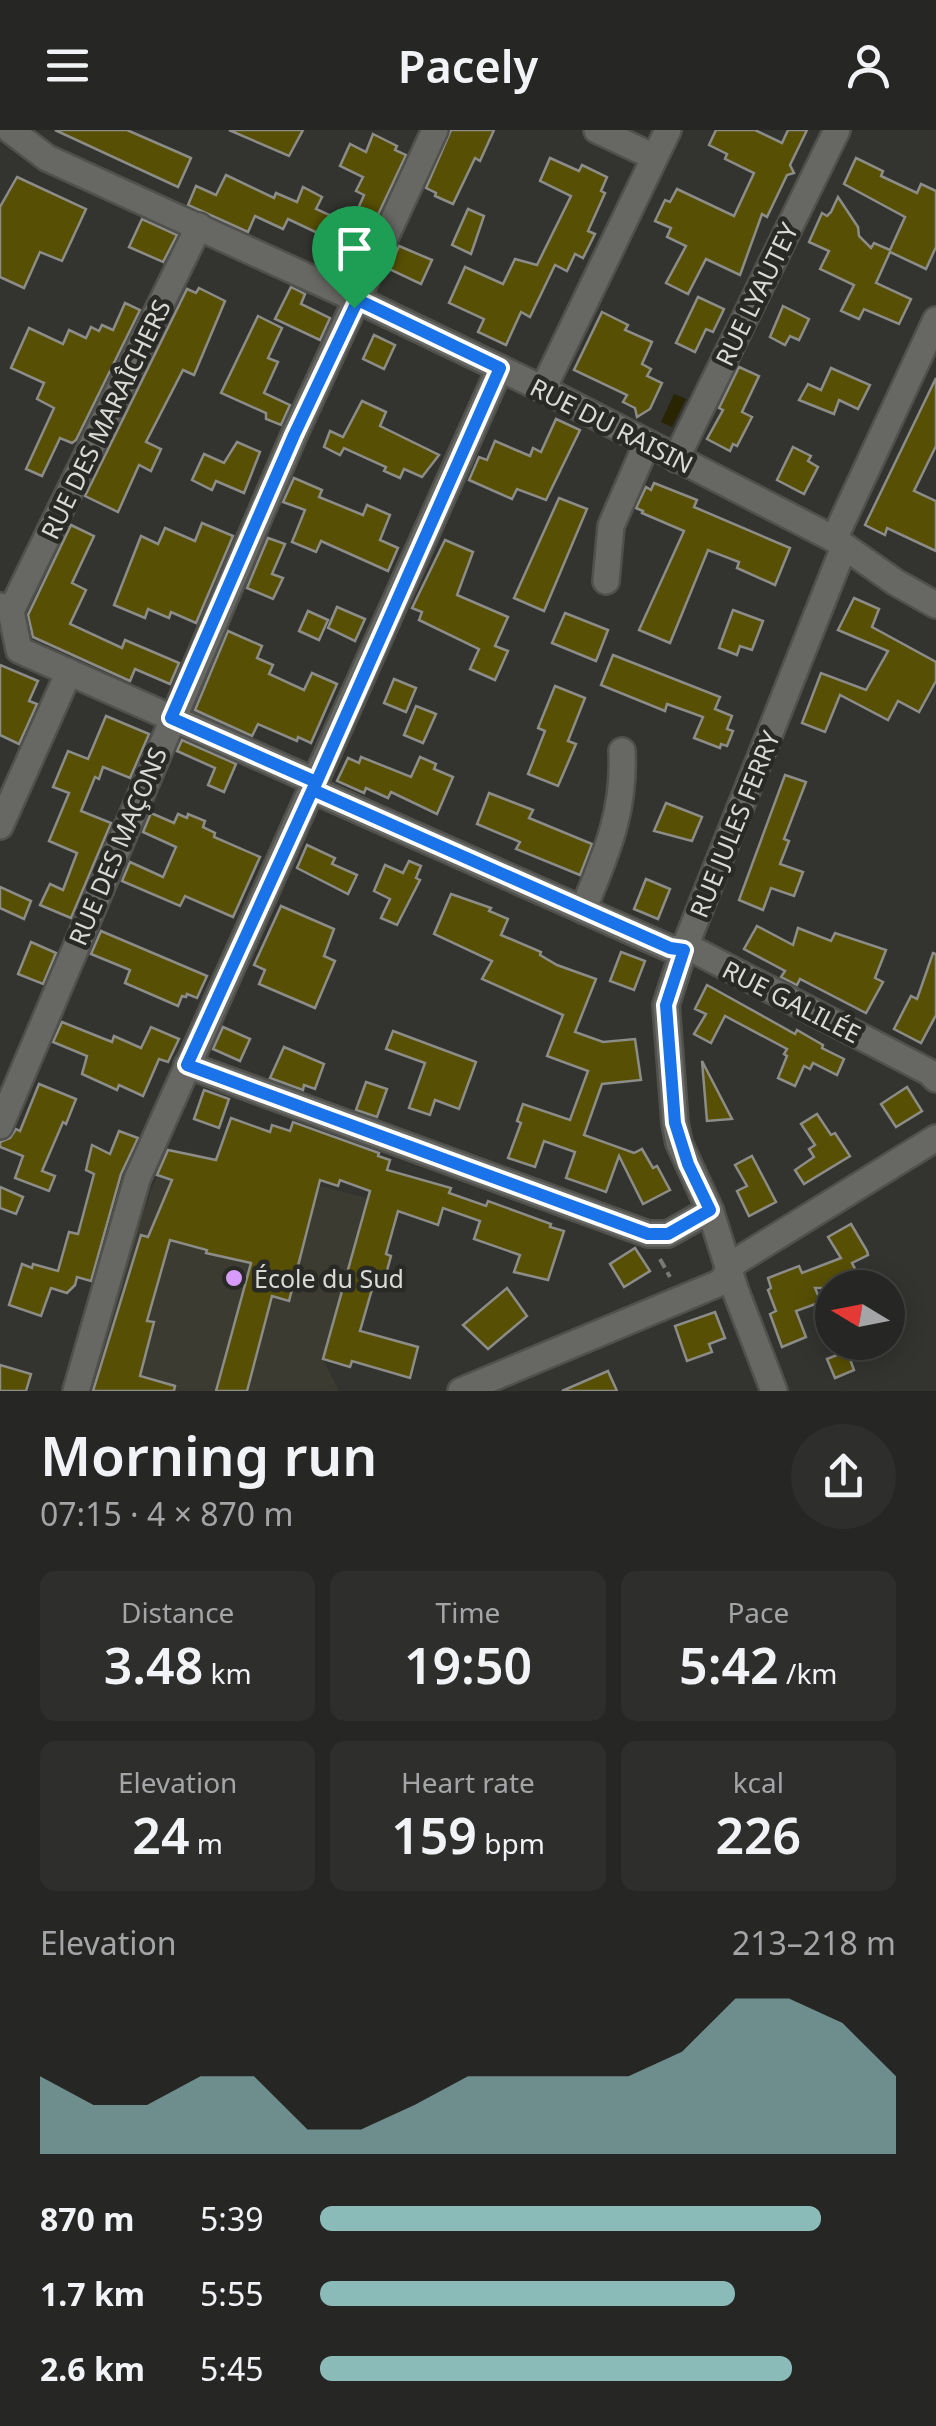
<!DOCTYPE html>
<meta charset="utf-8">
<style>
:root{--surface:#262624;--page:#2e2e2c;--text:#f1f3f6;--muted:#a4a5a6;--line:#424341;--accent:#8bbbb9}
body{margin:0;font-family:"Noto Sans",sans-serif;background:var(--page);color:var(--text);height:100vh;display:flex;flex-direction:column;font-size:38px;white-space:nowrap}
*{box-sizing:border-box;margin:0}
p{font-size:32px;color:var(--muted)}
.icon{flex:none;width:55px;height:55px;fill:none;stroke:currentColor;stroke-width:2;stroke-linecap:round;stroke-linejoin:round}
.map{position:relative;height:1261px;overflow:hidden}
.side{display:flex;flex-direction:column;background:var(--surface);flex:1}
.side>*{flex:none}
.needle{width:65px;rotate:280deg}
.controls{position:absolute;left:815px;top:1140px;display:grid;gap:20px}
.controls a{display:grid;place-items:center;width:90px;height:90px;border-radius:50%;background:var(--surface);box-shadow:0 5px 25px #0003,0 0 0 2px var(--line);font-size:50px}
.pin{position:absolute;display:grid;place-items:center;width:85px;height:85px;color:#fff;margin:-102px -42px;border-radius:50% 50% 50% 0;rotate:-45deg;box-shadow:0 0 10px #0007}
.pin .icon{rotate:45deg}
.round{display:grid;place-items:center;flex:none;width:105px;height:105px;border-radius:52px;background:var(--page)}
.headline{display:flex;align-items:center;justify-content:space-between;height:170px;padding:0 40px}
h1{font-size:55px;font-weight:600;line-height:75px}
.stats{display:grid;grid-template-columns:repeat(3,1fr);gap:15px;height:170px;padding:10px 40px}
.stats div{display:grid;align-content:center;border-radius:15px;background:var(--page);text-align:center}
.stats b{font-size:50px;font-weight:600}
.stats small{font-size:28px;font-weight:400}
.stats p{font-size:28px}
.chart{height:280px;padding:20px 40px}
.chart p{display:flex;justify-content:space-between}
.chart svg{width:100%;height:180px;margin-top:10px;fill:var(--accent);opacity:.7}
ul{padding:0 40px;list-style:none;font-size:32px}
li{display:grid;grid-template-columns:160px 120px 1fr;align-items:center;height:75px}
li i{height:25px;border-radius:12px;background:var(--accent)}
header{display:flex;justify-content:space-between;align-items:center;height:130px;padding:0 40px;background:var(--surface);font-size:45px;font-weight:600}
.map>svg:first-child{display:block}
.built{fill:#3b3b31}
.water{fill:#292402}
.building{fill:#574f04;stroke:#8c8c88;stroke-width:2.5}
.lines{fill:none;stroke-linecap:round;stroke-linejoin:round}
.street-casing{stroke:#50504d;stroke-width:30}
.path{stroke:#797976;stroke-width:4;stroke-dasharray:10 5;stroke-linecap:butt}
.street{stroke:#676764;stroke-width:25}
.route-casing{stroke:#fff;stroke-width:20}
.route{stroke:#1a73e8;stroke-width:12}
.poi-dot{fill:#d79bf9;stroke:#292926;stroke-width:4}
.labels{text-anchor:middle;dominant-baseline:central;stroke-width:9;stroke-linejoin:round;paint-order:stroke}
.street-label{font-size:25px;fill:#d9d9d7;stroke:#292926}
.poi-label{font-size:25px;fill:#d9d9d7;stroke:#292926;text-anchor:start}
</style>
<header><svg class="icon" aria-label="menu" viewBox="0 0 24 24"><path d="M4 6h16M4 12h16M4 18h16"/></svg>Pacely<svg class="icon" aria-label="person" viewBox="0 0 24 24"><circle cx="12" cy="8" r="4"/><path d="M4 21q1-7 8-7t8 7"/></svg></header>
<div class="map">
<svg width="936" height="1261" viewBox="0 0 936 1261">
<rect width="100%" height="100%" fill="#333330"/>
<polygon class="built" points="185,1021 367,1068 323,1229 339,1261 90,1261 135,1104 157,1045"/>
<polygon class="water" points="674,264 686,269 672,297 661,292"/>
<g class="building">
<polygon points="55,0 127,0 191,28 178,57"/>
<polygon points="229,0 303,0 289,26"/>
<polygon points="451,0 494,0 480,31 475,28 453,74 435,66 436,63 426,58"/>
<polygon points="716,0 755,0 782,13 788,0 807,0 790,35 794,43 787,45 767,87 762,84 740,145 706,129 688,164 666,153 686,116 667,107 671,98 655,91 665,70 670,72 677,59 734,86 754,43 725,29 727,24 709,15"/>
<polygon points="373,4 397,16 395,20 406,25 360,123 288,89 283,99 255,86 248,102 188,75 196,56 216,65 226,45 274,68 276,63 297,72 303,57 322,67 316,79 351,95 364,65 356,61 363,47 340,36 350,14 366,22"/>
<polygon points="550,28 579,41 582,35 607,47 601,61 605,63 588,101 595,104 583,128 575,124 567,141 555,135 530,187 521,182 506,215 478,202 484,189 449,173 465,137 503,154 515,129 537,135 571,66 540,51"/>
<polygon points="856,28 883,41 881,46 917,63 921,54 936,61 936,117 926,139 890,122 876,153 911,169 899,194 864,179 859,189 841,181 854,155 820,139 829,121 809,112 822,83 827,86 831,82 838,67 858,97 859,106 871,118 874,113 890,120 905,87 844,54"/>
<polygon points="17,47 86,79 62,131 40,122 24,158 0,147 0,77"/>
<polygon points="468,79 484,86 471,124 452,115"/>
<polygon points="142,89 177,105 163,132 129,117"/>
<polygon points="399,116 432,130 421,154 389,139"/>
<polygon points="291,157 305,164 301,174 330,188 320,210 275,189"/>
<polygon points="199,158 225,171 194,245 183,240 146,312 161,319 151,341 139,335 118,382 85,366 187,159 196,163"/>
<polygon points="698,167 724,179 713,202 706,199 695,222 676,213"/>
<polygon points="125,173 140,180 76,310 72,313 60,308 42,346 26,339 54,278 37,269 44,253 11,238 29,198 63,214 69,200 86,208 91,197 99,201 102,195 113,200"/>
<polygon points="783,176 809,189 799,210 790,206 785,215 770,207"/>
<polygon points="602,182 628,195 625,200 652,212 642,234 651,239 647,246 662,253 650,279 637,287 635,278 623,272 627,265 574,240"/>
<polygon points="258,186 282,198 268,228 278,232 264,263 290,275 281,295 266,289 266,283 221,263"/>
<polygon points="374,205 395,215 384,239 363,229"/>
<polygon points="739,237 759,246 742,282 752,287 737,316 733,314 730,321 707,309 723,280 719,278"/>
<polygon points="831,238 870,255 858,279 839,270 834,284 799,270 808,254 821,260"/>
<polygon points="936,248 936,316 914,361 936,371 936,421 887,398 885,405 865,395"/>
<polygon points="362,271 386,282 380,296 439,325 422,347 404,339 400,348 384,341 386,337 344,318 340,325 324,317 330,301 343,307"/>
<polygon points="556,289 580,300 546,370 517,359 512,369 469,350 479,327 487,330 495,311 530,326 533,318 541,322"/>
<polygon points="237,312 260,322 244,363 216,351 212,360 192,350 204,324 224,333"/>
<polygon points="793,317 811,326 808,331 818,337 804,364 777,350"/>
<polygon points="294,348 322,360 319,367 363,385 367,375 390,385 380,410 398,418 388,441 321,411 316,422 292,412 305,380 283,372"/>
<polygon points="654,353 697,370 694,377 790,418 775,455 737,438 739,432 708,420 670,513 639,500 684,401 642,383 643,381 636,378 646,357 651,360"/>
<polygon points="559,368 587,379 544,481 514,468"/>
<polygon points="202,393 233,406 196,493 171,482 169,488 148,479 145,488 114,475 141,406 158,414 165,398 195,411"/>
<polygon points="71,395 94,406 72,453 86,460 70,494 122,518 125,510 179,533 170,554 135,539 130,551 33,507 28,485"/>
<polygon points="268,408 285,414 272,444 283,448 273,469 247,458"/>
<polygon points="445,410 473,422 457,465 508,487 495,516 508,521 495,550 470,539 479,519 419,490 422,482 412,478"/>
<polygon points="854,468 879,479 872,497 936,532 936,551 919,582 898,571 888,590 840,565 825,602 802,593 821,543 866,560 888,521 838,500"/>
<polygon points="337,477 365,489 355,511 328,498"/>
<polygon points="733,480 763,491 752,520 740,516 737,525 719,518"/>
<polygon points="308,481 328,490 319,510 299,501"/>
<polygon points="565,483 608,500 596,531 552,513"/>
<polygon points="228,501 262,516 257,528 273,535 269,544 304,560 312,543 337,554 311,613 298,607 297,611 258,594 252,606 195,580"/>
<polygon points="613,525 720,567 715,579 732,586 727,599 733,601 727,616 721,614 720,618 694,608 703,587 667,574 665,581 601,555"/>
<polygon points="0,535 38,551 29,571 37,574 19,614 0,605"/>
<polygon points="394,549 416,558 406,582 384,573"/>
<polygon points="555,556 585,568 568,611 576,614 558,656 528,644 545,601 538,598"/>
<polygon points="416,576 436,584 423,613 404,605"/>
<polygon points="106,586 149,604 130,648 103,637 99,649 95,647 81,681 111,693 71,788 40,775 50,754 63,760 77,723 49,711 69,663 53,657 68,621 88,629"/>
<polygon points="182,610 236,634 224,662 208,655 215,638 177,621"/>
<polygon points="361,627 411,647 420,627 436,634 434,639 453,647 437,684 391,662 388,668 366,658 364,663 337,651 348,628 359,633"/>
<polygon points="785,645 806,652 784,709 789,711 780,734 803,742 794,766 771,758 763,780 739,770"/>
<polygon points="489,663 533,680 529,688 592,714 580,745 516,719 520,712 477,694"/>
<polygon points="666,673 702,687 692,711 654,701"/>
<polygon points="151,683 174,693 178,684 187,688 188,684 205,691 203,697 215,703 214,707 260,727 233,787 185,766 180,776 122,751 130,732 163,747 176,717 143,702"/>
<polygon points="307,715 335,728 332,734 357,745 348,764 297,738"/>
<polygon points="409,731 421,736 416,748 420,750 397,795 381,788 390,769 374,761 385,735 403,743"/>
<polygon points="646,749 670,759 658,789 634,779"/>
<polygon points="0,757 31,771 24,789 0,778"/>
<polygon points="451,764 491,778 489,781 508,789 501,805 541,822 540,825 557,835 596,849 575,902 603,912 635,909 641,950 602,954 584,1005 634,1023 642,1019 653,1038 657,1036 670,1060 643,1074 619,1026 606,1062 566,1048 575,1022 544,1011 535,1037 508,1028 521,993 517,991 523,974 570,990 588,941 547,926 563,885 482,849 492,831 434,804"/>
<polygon points="281,776 334,799 324,826 335,831 315,878 259,854 265,840 254,835"/>
<polygon points="757,796 793,815 798,798 831,811 835,803 886,820 875,848 883,852 866,883 800,849 797,855 781,847 785,841 744,819"/>
<polygon points="101,801 207,846 197,868 187,864 186,867 182,866 178,876 125,853 130,840 91,824"/>
<polygon points="31,812 56,823 43,854 18,844"/>
<polygon points="621,822 645,831 634,860 610,851"/>
<polygon points="933,823 936,824 936,885 921,913 894,899 911,866 917,869"/>
<polygon points="707,855 795,904 797,900 823,915 822,918 844,929 837,945 813,933 810,939 804,936 795,956 778,948 787,926 784,924 787,919 725,886 711,913 694,904 706,884 695,879"/>
<polygon points="62,892 112,912 114,906 141,918 151,897 179,909 168,932 159,929 143,966 119,955 117,960 82,944 87,926 53,912"/>
<polygon points="223,897 250,909 240,931 213,919"/>
<polygon points="393,901 476,932 459,979 435,970 430,985 409,978 425,933 386,919"/>
<polygon points="284,917 324,934 315,959 304,955 303,960 270,948"/>
<polygon points="702,931 732,989 707,991"/>
<polygon points="366,952 387,959 377,987 356,980"/>
<polygon points="39,954 76,969 66,994 63,992 42,1041 55,1046 49,1061 15,1048 23,1026 0,1017 0,1012 10,1008 16,999 20,1001"/>
<polygon points="907,957 922,981 896,997 881,974"/>
<polygon points="204,960 229,969 219,998 194,989"/>
<polygon points="817,984 831,1005 835,1003 850,1026 804,1054 795,1040 814,1027 809,1019 815,1015 801,994"/>
<polygon points="231,988 270,1002 272,995 290,1001 293,992 379,1023 378,1026 390,1030 387,1040 451,1058 449,1063 486,1076 488,1071 551,1094 550,1097 564,1101 548,1150 514,1142 520,1125 474,1109 480,1091 443,1078 438,1095 398,1081 386,1124 391,1126 386,1144 377,1142 360,1201 418,1217 410,1248 352,1231 350,1237 323,1229 370,1061 340,1050 338,1056 320,1050 289,1171 272,1166 247,1261 216,1261 251,1133 206,1123 207,1120 170,1110 147,1191 154,1192 140,1246 175,1256 174,1261 93,1261 141,1105 148,1107 172,1050 157,1045 168,1020 216,1030"/>
<polygon points="119,1001 138,1008 121,1044 91,1151 77,1147 75,1155 67,1163 51,1158 41,1186 9,1175 22,1134 32,1138 33,1134 58,1141 69,1102 78,1104 94,1044 86,1040 92,1015 110,1024"/>
<polygon points="752,1026 776,1072 749,1086 737,1061 747,1056 735,1035"/>
<polygon points="0,1057 23,1067 16,1084 0,1078"/>
<polygon points="851,1094 867,1121 868,1125 852,1133 865,1158 815,1158 821,1172 796,1181 806,1207 782,1217 770,1184 776,1181 768,1160 771,1158 768,1148 799,1136 802,1143 841,1128 828,1107"/>
<polygon points="635,1118 650,1141 624,1157 610,1134"/>
<polygon points="507,1158 527,1186 488,1219 463,1195"/>
<polygon points="715,1182 725,1208 709,1214 712,1222 687,1231 675,1196"/>
<polygon points="847,1221 854,1240 835,1248 827,1229"/>
<polygon points="0,1235 31,1244 26,1261 0,1261"/>
<polygon points="608,1241 617,1261 562,1261"/>
</g>
<g class="lines">
<g class="street-casing">
<g id="street">
<polyline points="10,0 47,28 358,170 543,259 834,409 895,452 936,475"/>
<polyline points="597,0 654,27"/>
<polyline points="543,259 668,0"/>
<polyline points="676,329 837,0"/>
<polyline points="834,409 936,190"/>
<polyline points="606,451 611,396 647,313"/>
<polyline points="0,476 11,481 19,520 316,652"/>
<polyline points="11,481 199,96"/>
<polyline points="313,660 669,818 696,821 929,942 936,949"/>
<polyline points="0,696 69,542"/>
<path d="M583,780c23,-56 42,-98 39,-159"/>
<polyline points="187,935 648,1104 668,1104 710,1080"/>
<polyline points="0,996 294,305 435,0"/>
<polyline points="76,1261 137,1049 500,238"/>
<polyline points="461,1261 722,1152 729,1138 737,1131 936,1008"/>
<polyline points="774,1261 736,1162 710,1080 679,1013 675,993 666,875 684,819 844,417"/>
</g>
</g>
<polyline class="path" points="660,1129 670,1147"/>
<use href="#street" class="street"/>
</g>
<g class="lines">
<g class="route-casing">
<polyline id="route" points="354,178 294,305 171,588 316,652 187,935 648,1104 668,1104 710,1080 688,1034 675,993 666,875 684,820 670,818 313,660 500,238 358,170 354,178"/>
</g>
<use href="#route" class="route"/>
</g>
<circle class="poi-dot" cx="234" cy="1148" r="10"/>
<g class="labels">
<g class="street-label">
<text transform="translate(756 164) rotate(-64)">RUE LYAUTEY</text>
<text transform="translate(105 289) rotate(-64)">RUE DES MARAÎCHERS</text>
<text transform="translate(612 295) rotate(27)">RUE DU RAISIN</text>
<text transform="translate(734 694) rotate(-68)">RUE JULES FERRY</text>
<text transform="translate(117 716) rotate(-67)">RUE DES MAÇONS</text>
<text transform="translate(792 871) rotate(27)">RUE GALILÉE</text>
</g>
<g class="poi-label">
<text x="254" y="1148">École du Sud</text>
</g>
</g>
</svg>
<div class="controls">
<a><svg class="needle" viewBox="-14 -14 28 28"><path d="M0-13l5 13h-10z" fill="#e53935"/><path d="M0 13l5-13h-10z" fill="#a4a5a6"/></svg></a>
</div>
<div class="pin" style="left:354px;top:178px;background:#1e9e55"><svg class="icon" aria-label="arrive" viewBox="0 0 24 24"><path d="M6 21V4h12l-3 4 3 4H6"/></svg></div>
</div>
<section class="side">
<div class="headline"><div><h1>Morning run</h1><p>07:15 · 4 × 870 m</p></div><a class="round"><svg class="icon" aria-label="share" viewBox="0 0 24 24"><path d="M12 15V3M7 8l5-5 5 5M5 13v7h14v-7"/></svg></a></div>
<div class="stats">
<div><p>Distance</p><b>3.48<small> km</small></b></div>
<div><p>Time</p><b>19:50</b></div>
<div><p>Pace</p><b>5:42<small> /km</small></b></div>
</div>
<div class="stats">
<div><p>Elevation</p><b>24<small> m</small></b></div>
<div><p>Heart rate</p><b>159<small> bpm</small></b></div>
<div><p>kcal</p><b>226</b></div>
</div>
<div class="chart"><p><span>Elevation</span>213–218 m</p>
<svg viewBox="0 0 160 44" preserveAspectRatio="none"><path d="M0 44V25L10 32L20 32L30 25L40 25L50 38L60 38L70 32L80 25L90 25L100 25L110 25L120 19L130 6L140 6L150 12L160 25V44z"/></svg>
</div>
<ul>
<li><b>870 m</b>5:39<i style="width:87%"></i></li>
<li><b>1.7 km</b>5:55<i style="width:72%"></i></li>
<li><b>2.6 km</b>5:45<i style="width:82%"></i></li>
</ul>
</section>
